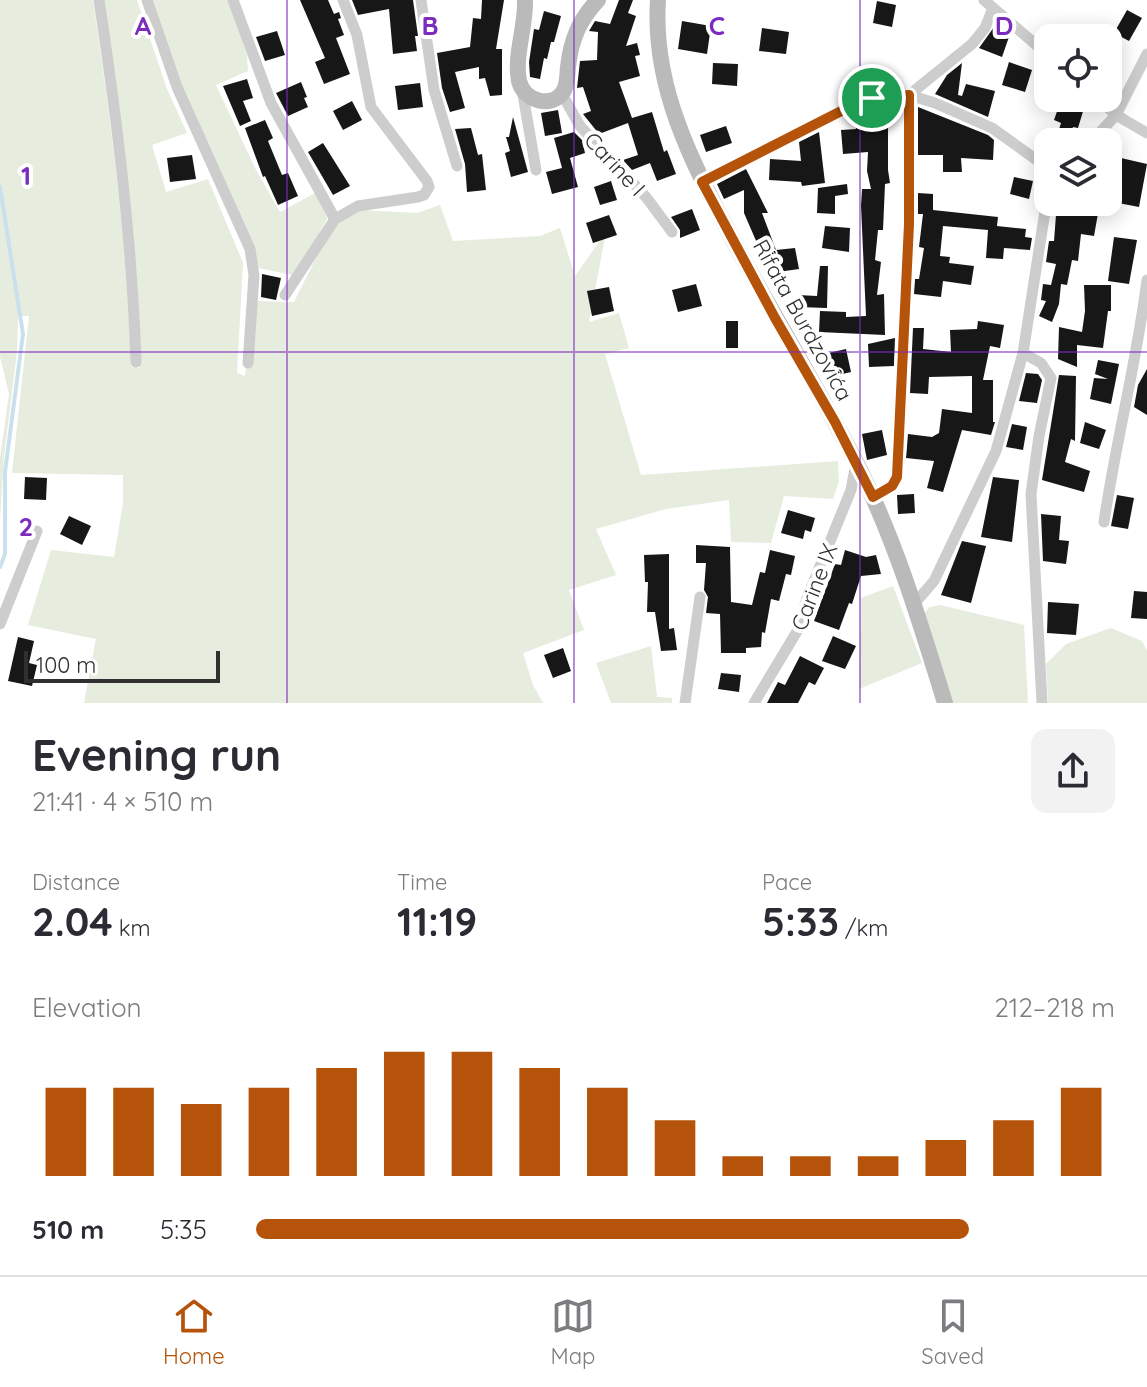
<!DOCTYPE html>
<meta charset="utf-8">
<style>
:root{--surface:#fff;--page:#f2f2f3;--text:#2b2b33;--muted:#7c7c81;--line:#e1e1e2;--accent:#b45309}
body{margin:0;font-family:Quicksand,sans-serif;background:var(--page);color:var(--text);height:100vh;display:flex;flex-direction:column;font-size:30px;white-space:nowrap}
*{box-sizing:border-box;margin:0}
p{font-size:26px;color:var(--muted)}
.icon{flex:none;width:44px;height:44px;fill:none;stroke:currentColor;stroke-width:2;stroke-linecap:round;stroke-linejoin:round}
.map{position:relative;height:703px;overflow:hidden}
.details{display:flex;flex-direction:column;background:var(--surface);flex:1}
.details>*{flex:none}
.controls{position:absolute;left:1034px;top:24px;display:grid;gap:16px}
.controls a{display:grid;place-items:center;width:88px;height:88px;border-radius:16px;background:var(--surface);box-shadow:0 4px 20px #0003;font-size:40px}
.scale{position:absolute;left:24px;bottom:20px;width:196px;box-sizing:border-box;padding-left:8px;border:4px solid #303030;border-top:0;font-size:22px;line-height:28px;white-space:nowrap;color:#303030;-webkit-text-stroke:6px #fff;paint-order:stroke}
.pin{position:absolute;display:grid;place-items:center;width:68px;height:68px;color:#fff;margin:-34px;border:4px solid #fff;border-radius:50%;box-shadow:0 2px 8px #0007}
.round{display:grid;place-items:center;flex:none;width:84px;height:84px;border-radius:16px;background:var(--page)}
.summary{display:flex;align-items:center;justify-content:space-between;height:136px;padding:0 32px}
h1{font-size:44px;font-weight:800;line-height:60px}
.figures{display:grid;grid-template-columns:repeat(3,1fr);gap:12px;height:136px;padding:8px 32px}
.figures div{display:grid;align-content:center}
.figures b{font-size:40px;font-weight:800}
.figures small{font-size:22px;font-weight:400}
.figures p{font-size:22px}
.chart{height:224px;padding:16px 32px}
.chart p{display:flex;justify-content:space-between}
.chart svg{width:100%;height:144px;margin-top:8px;stroke:var(--accent);stroke-width:6}
ul{padding:0 32px;list-style:none;font-size:26px}
li{display:grid;grid-template-columns:128px 96px 1fr;align-items:center;height:60px}
li i{height:20px;border-radius:10px;background:var(--accent)}
.menu{display:flex;justify-content:space-around;align-items:center;height:112px;border-top:2px solid var(--line);background:var(--surface);font-size:22px;color:var(--muted)}
.menu a{display:grid;justify-items:center;gap:4px}
.menu .active{color:var(--accent)}
.map>svg:first-child{display:block}
.green{fill:#e6ecde}
.lines{fill:none;stroke-linecap:round;stroke-linejoin:round}
.stream{stroke:#cae0ec;stroke-width:4}
.building{fill:#171717}
.street{stroke:#cdcdcd;stroke-width:11}
.secondary{stroke:#bababa;stroke-width:16}
.route-casing{stroke:#fff;stroke-width:16}
.route{stroke:#b45309;stroke-width:10}
.grid{fill:none;stroke:#7b2cbf;stroke-width:2;stroke-opacity:0.55}
.labels{text-anchor:middle;dominant-baseline:central;stroke-width:8;stroke-linejoin:round;paint-order:stroke}
.street-label{font-size:22px;fill:#303030;stroke:#fff}
.grid-label{font-size:26px;text-anchor:middle;font-weight:bold;fill:#7b2cbf;stroke:#fff;stroke-width:8;stroke-linejoin:round;paint-order:stroke}
</style>
<div class="map">
<svg width="1147" height="703" viewBox="0 0 1147 703">
<rect width="100%" height="100%" fill="#fff"/>
<g class="green">
<path d="M0,0h93c18,121 34,243 38,366l8,2 -1,-81 -20,-183 -16,-104h35l30,89 20,44 -35,12 14,47 42,-13 35,84 -6,110 8,3 8,-75 41,1 41,-82 26,-10 56,3 23,-8 13,36 87,-5 20,-8 15,48 31,-44 -17,90 30,-9 10,35 -24,6 36,121 197,-14 1,20 -6,18 -49,-3 -13,47 -40,-1 -2,-42 -63,9 -70,20 20,46 -47,15 15,40 -61,23 10,32 10,18h-459l12,-64 -68,-14 23,-75 63,7 9,-54v-28l-111,-2 17,-157h-11l-1,36 -13,104 -4,63v-62l9,-63 -9,-37z"/>
<polygon points="152,0 229,0 247,55 248,71 216,85 256,170 280,212 317,192 330,213 296,276 259,268 180,83"/>
<polygon points="893,586 922,663 859,689 861,598"/>
<polygon points="940,605 1024,625 1028,703 952,703 923,614 930,607"/>
<polygon points="1111,628 1142,641 1147,651 1147,703 1048,703 1046,664 1066,644"/>
<polygon points="651,646 657,697 672,698 672,703 611,703 596,663"/>
</g>
<g class="lines">
<polyline class="stream" points="0,187 23,334 5,472 5,554 0,567"/>
</g>
<g class="building">
<polygon points="300,0 328,0 334,14 339,12 341,18 338,19 344,35 336,38 350,74 324,84 315,62 325,58"/>
<polygon points="352,0 413,0 418,36 415,36 417,51 393,54 389,9 358,15"/>
<polygon points="482,0 504,0 496,49 502,49 502,95 490,96 485,78 479,79 479,67 455,72 465,108 450,112 442,88 437,53 470,47 473,18 481,19"/>
<polygon points="619,0 633,0 628,13 636,16 626,46 637,43 640,55 635,56 640,76 619,82 632,118 652,112 664,152 667,150 676,174 657,181 650,163 632,170 623,160 638,155 628,123 599,134 583,114 591,111 583,87 577,88 580,61 597,60 598,32 589,31 595,21 610,24"/>
<polygon points="877,1 896,5 892,27 873,23"/>
<polygon points="1127,10 1142,18 1129,41 1114,33"/>
<polygon points="544,11 561,16 554,42 551,42 547,59 544,58 540,79 530,77 529,62 534,29 539,30"/>
<polygon points="682,21 711,26 707,54 678,49"/>
<polygon points="994,27 1010,34 1002,57 979,48"/>
<polygon points="762,28 789,32 786,54 759,51"/>
<polygon points="277,31 285,55 265,61 256,37"/>
<polygon points="1009,62 1032,70 1025,92 1002,85"/>
<polygon points="713,63 738,64 737,86 712,84"/>
<polygon points="962,63 958,95 962,96 966,84 995,91 988,117 935,94 947,75"/>
<polygon points="247,79 253,98 243,101 251,121 240,126 223,86"/>
<polygon points="301,82 307,97 304,98 308,107 288,116 276,93"/>
<polygon points="420,83 423,107 398,110 395,86"/>
<polygon points="1061,100 1084,108 1078,128 1073,127 1068,142 1055,142 1061,123 1054,120"/>
<polygon points="352,101 362,120 343,130 333,111"/>
<polygon points="888,105 888,170 890,183 885,184 883,230 878,230 875,260 881,262 877,295 884,294 885,335 819,332 820,311 846,312 846,317 866,316 861,206 862,189 871,189 867,171 868,152 843,154 841,130 856,129 855,114 874,106"/>
<polygon points="918,107 988,135 994,140 993,160 961,158 962,172 943,172 943,155 918,155"/>
<polygon points="558,110 562,133 545,136 541,113"/>
<polygon points="513,117 528,172 511,177 505,153 510,151 506,137 509,137"/>
<polygon points="265,120 273,138 268,141 282,175 288,173 298,196 278,205 265,176 263,177 245,128"/>
<polygon points="726,126 732,143 706,152 700,135"/>
<polygon points="471,128 478,155 482,154 486,190 467,192 465,164 455,129"/>
<polygon points="574,132 582,140 585,153 570,158 578,187 552,194 546,172 562,168 554,138"/>
<polygon points="819,132 825,183 802,186 801,182 769,180 770,159 801,161 799,142"/>
<polygon points="323,143 350,186 333,195 308,152"/>
<polygon points="192,155 196,179 170,182 167,158"/>
<polygon points="1108,155 1147,164 1139,207 1113,202 1118,180 1108,178"/>
<polygon points="746,169 768,213 762,213 776,250 795,248 799,269 771,273 766,240 757,243 744,213 744,190 724,199 717,184"/>
<polygon points="1014,177 1033,181 1029,199 1010,194"/>
<polygon points="611,181 617,200 600,205 594,187"/>
<polygon points="847,184 848,194 835,196 835,214 817,213 818,188"/>
<polygon points="918,193 933,194 933,210 998,217 997,226 1026,229 1025,237 1032,238 1030,250 1004,248 1003,259 986,258 988,230 943,226 940,256 950,257 949,263 974,266 971,285 943,281 941,297 914,294 915,279 919,279 924,248 919,247 923,214 918,214"/>
<polygon points="1057,202 1100,202 1094,236 1081,234 1078,261 1072,260 1067,285 1061,284 1059,304 1052,322 1039,316 1046,301 1041,300 1043,284 1051,285 1056,264 1046,262 1049,241 1054,241"/>
<polygon points="692,209 700,230 680,238 680,230 671,217"/>
<polygon points="609,215 617,235 593,243 586,223"/>
<polygon points="825,226 850,228 849,252 822,248"/>
<polygon points="1114,237 1137,240 1129,284 1108,281"/>
<polygon points="820,266 828,266 827,308 798,307 798,295 817,296"/>
<polygon points="262,274 281,278 276,300 261,297"/>
<polygon points="696,284 702,306 678,312 672,290"/>
<polygon points="1084,285 1111,285 1111,311 1108,311 1103,348 1077,345 1077,367 1058,359 1059,327 1082,332 1085,311"/>
<polygon points="609,287 614,311 592,316 587,291"/>
<rect x="726" y="321" width="12" height="27"/>
<polygon points="978,321 1004,325 1000,348 990,346 983,380 993,380 993,422 995,422 991,435 962,430 943,492 927,488 934,461 906,458 908,434 932,437 939,433 942,409 972,413 972,376 929,377 928,394 910,393 913,328 924,328 923,349 951,352 950,330 977,329"/>
<polygon points="895,338 894,366 869,367 868,344"/>
<polygon points="846,349 851,372 830,377 824,354"/>
<polygon points="1098,360 1119,364 1111,404 1090,399 1094,378 1108,379 1095,374"/>
<polygon points="1147,369 1147,415 1134,407 1138,385"/>
<polygon points="1026,373 1038,374 1042,380 1037,403 1019,401"/>
<polygon points="1059,375 1076,376 1075,441 1071,439 1065,462 1090,471 1084,492 1042,480"/>
<polygon points="1085,422 1106,430 1099,449 1080,443"/>
<polygon points="1012,424 1027,427 1023,450 1006,447"/>
<polygon points="882,430 887,455 867,460 862,434"/>
<polygon points="25,477 47,478 46,500 24,499"/>
<polygon points="993,477 1019,480 1012,542 981,537"/>
<polygon points="914,494 915,513 898,514 897,495"/>
<polygon points="1117,495 1134,498 1128,529 1111,526"/>
<polygon points="788,510 815,518 811,532 805,530 803,539 781,533"/>
<polygon points="1041,514 1061,516 1059,540 1069,541 1066,564 1043,561"/>
<polygon points="69,516 91,526 82,545 60,534"/>
<polygon points="962,541 986,546 971,603 941,595"/>
<polygon points="696,545 730,547 731,602 752,605 760,572 765,573 770,550 795,556 791,575 786,574 779,601 771,599 765,633 762,632 761,647 746,648 746,653 721,653 720,614 706,613 708,597 704,590 706,563 696,563"/>
<polygon points="845,550 866,557 876,555 881,574 861,576 852,604 849,603 839,630 814,621 835,564 841,565"/>
<polygon points="669,554 669,629 674,628 677,650 661,651 655,612 647,612 648,582 645,582 644,555"/>
<polygon points="1134,591 1147,592 1147,619 1131,618"/>
<polygon points="1048,602 1079,604 1076,635 1047,633"/>
<polygon points="833,636 856,646 845,669 822,661"/>
<polygon points="18,637 34,641 29,663 37,665 32,686 8,681"/>
<polygon points="563,648 571,671 553,678 544,655"/>
<polygon points="800,656 824,668 815,685 809,682 798,703 767,703 778,682 785,685"/>
<polygon points="721,673 741,675 739,692 718,689"/>
</g>
<g class="lines">
<g class="street">
<path d="M99,0c18,120 33,240 37,362"/>
<polyline points="147,0 177,87 250,249 254,275 248,363"/>
<polyline points="233,0 271,103 335,219 358,206 418,197 424,195 429,187 427,181 371,107 357,35 343,0"/>
<polyline points="421,0 434,90 457,166"/>
<polyline points="984,0 1048,55"/>
<polyline points="522,89 536,170"/>
<polyline points="562,94 580,126 646,197 672,232"/>
<polyline points="1097,98 1116,115 1147,133"/>
<polyline points="1091,142 1116,115 1147,54"/>
<polyline points="702,182 857,103 872,98 909,95 972,44 985,28 993,8"/>
<polyline points="285,295 335,219"/>
<polyline points="1023,353 1041,363 1051,378 1039,436 1031,494 1042,703"/>
<polyline points="873,497 892,486 897,477 909,224 909,95 935,103 992,128 1048,168"/>
<path d="M1104,522c12,-82 33,-161 43,-242"/>
<polyline points="914,604 934,581 996,451 1023,353 1048,192"/>
<polyline points="0,624 37,531"/>
<polyline points="685,703 700,597"/>
<polyline points="754,703 799,628 807,598 851,490 856,463"/>
</g>
<g class="secondary">
<path d="M525,0c1,27 -11,55 -6,81 5,20 32,28 44,11 5,-7 4,-17 5,-25 3,-27 11,-47 30,-67"/>
<path d="M658,0c-6,88 35,164 75,240 40,75 85,148 124,224 38,75 63,158 88,239"/>
</g>
</g>
<g class="lines">
<g class="route-casing">
<polygon id="route" points="909,95 909,224 897,477 892,486 873,497 835,422 775,318 702,182 857,103 872,98"/>
</g>
<use href="#route" class="route"/>
</g>
<path class="grid" d="M287,0v703M574,0v703M860,0v703M0,352h1147"/>
<g class="labels">
<g class="street-label">
<text transform="translate(615 164) rotate(47)">Carine I</text>
<text transform="translate(803 320) rotate(61)">Rifata Burdzovića</text>
<text transform="translate(814 587) rotate(-69)">Carine IX</text>
</g>
</g>
<g class="grid-label">
<text x="143" y="35">A</text>
<text x="430" y="35">B</text>
<text x="717" y="35">C</text>
<text x="1004" y="35">D</text>
<text x="26" y="185">1</text>
<text x="26" y="536">2</text>
</g>
</svg>
<div class="controls">
<a><svg class="icon" aria-label="locate" viewBox="0 0 24 24"><circle cx="12" cy="12" r="6"/><path d="M12 2v4M12 18v4M2 12h4M18 12h4"/></svg></a>
<a><svg class="icon" aria-label="layers" viewBox="0 0 24 24"><path d="M12 4l9 5-9 5-9-5zM3 14l9 5 9-5"/></svg></a>
</div>
<div class="scale">100 m</div>
<div class="pin" style="left:872px;top:98px;background:#1e9e55"><svg class="icon" aria-label="arrive" viewBox="0 0 24 24"><path d="M6 21V4h12l-3 4 3 4H6"/></svg></div>
</div>
<section class="details">
<div class="summary"><div><h1>Evening run</h1><p>21:41 · 4 × 510 m</p></div><a class="round"><svg class="icon" aria-label="share" viewBox="0 0 24 24"><path d="M12 15V3M7 8l5-5 5 5M5 13v7h14v-7"/></svg></a></div>
<div class="figures">
<div><p>Distance</p><b>2.04<small> km</small></b></div>
<div><p>Time</p><b>11:19</b></div>
<div><p>Pace</p><b>5:33<small> /km</small></b></div>
</div>
<div class="chart"><p><span>Elevation</span>212–218 m</p>
<svg viewBox="0 0 160 44" preserveAspectRatio="none"><path d="M5 44V17M15 44V17M25 44V22M35 44V17M45 44V11M55 44V6M65 44V6M75 44V11M85 44V17M95 44V27M105 44V38M115 44V38M125 44V38M135 44V33M145 44V27M155 44V17"/></svg>
</div>
<ul>
<li><b>510 m</b>5:35<i style="width:83%"></i></li>
</ul>
</section>
<nav class="menu">
<a class="active"><svg class="icon" aria-label="home" viewBox="0 0 24 24"><path d="M3 11l9-7 9 7M6 9v11h12V9"/></svg>Home</a>
<a><svg class="icon" aria-label="map" viewBox="0 0 24 24"><path d="M3 6l6-2 6 2 6-2v14l-6 2-6-2-6 2zM9 4v14M15 6v14"/></svg>Map</a>
<a><svg class="icon" aria-label="saved" viewBox="0 0 24 24"><path d="M7 4h10v16l-5-4-5 4z"/></svg>Saved</a>
</nav>
